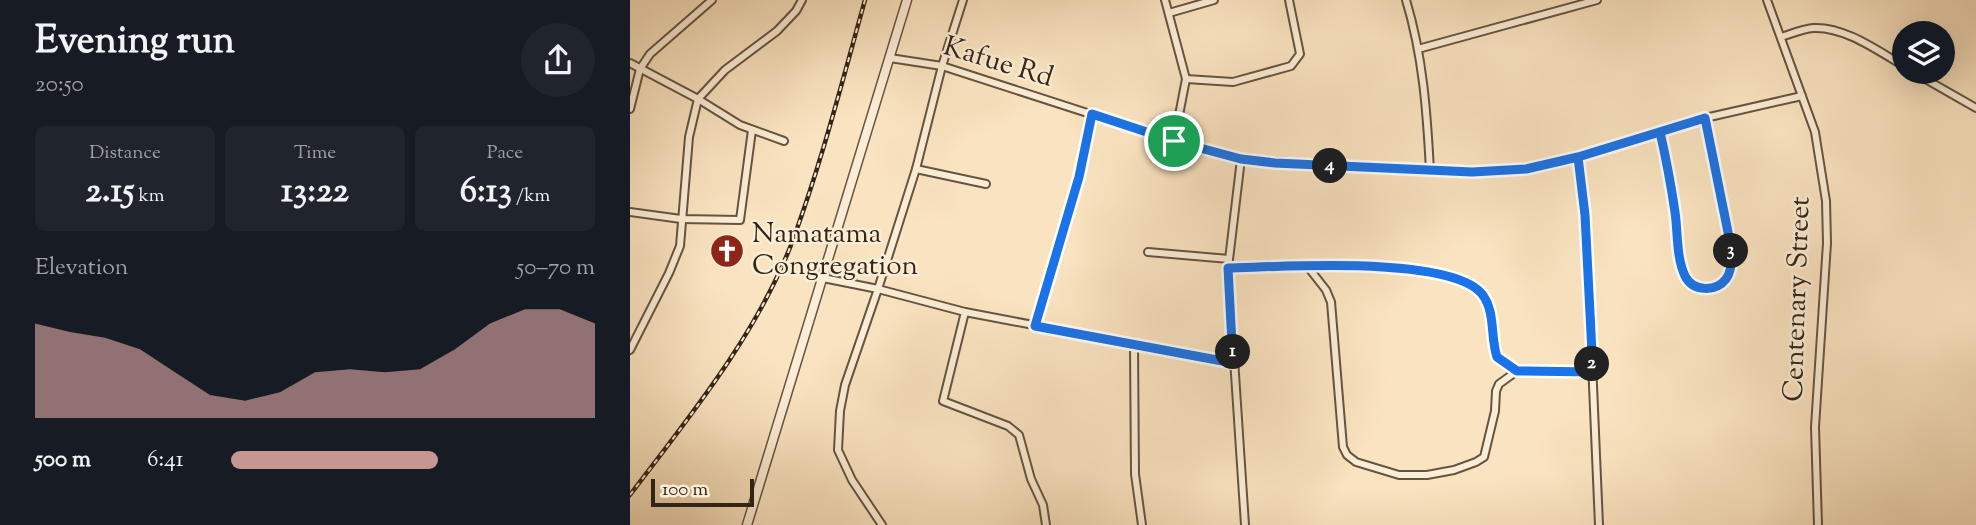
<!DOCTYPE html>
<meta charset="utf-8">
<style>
:root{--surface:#171b24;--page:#20242c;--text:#f1f3f6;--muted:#9ea1a6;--accent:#c59692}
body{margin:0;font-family:"Sorts Mill Goudy",serif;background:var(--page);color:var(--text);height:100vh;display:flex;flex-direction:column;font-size:26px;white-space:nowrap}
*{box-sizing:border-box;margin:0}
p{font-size:23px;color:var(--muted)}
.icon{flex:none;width:38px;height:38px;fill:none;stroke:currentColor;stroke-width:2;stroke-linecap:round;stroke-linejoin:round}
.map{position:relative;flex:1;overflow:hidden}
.panel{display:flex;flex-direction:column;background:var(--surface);width:630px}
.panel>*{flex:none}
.buttons{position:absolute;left:1262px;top:21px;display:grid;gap:14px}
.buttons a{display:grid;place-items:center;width:63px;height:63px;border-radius:50%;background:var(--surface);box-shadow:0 7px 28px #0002;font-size:35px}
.scale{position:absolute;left:21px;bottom:18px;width:103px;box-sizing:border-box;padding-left:7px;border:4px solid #332515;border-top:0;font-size:19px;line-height:24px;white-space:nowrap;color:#332515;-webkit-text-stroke:5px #fcedd6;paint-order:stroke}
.pin{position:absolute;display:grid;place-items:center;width:60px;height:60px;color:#fff;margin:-30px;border:4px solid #fff;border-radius:50%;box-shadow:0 2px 7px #0007}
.km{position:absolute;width:35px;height:35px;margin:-18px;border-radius:50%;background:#222;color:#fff;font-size:19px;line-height:35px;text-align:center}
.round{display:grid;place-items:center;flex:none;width:74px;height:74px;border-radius:37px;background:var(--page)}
.summary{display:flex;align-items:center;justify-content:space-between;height:119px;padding:0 35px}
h1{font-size:38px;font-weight:700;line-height:52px}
.metrics{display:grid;grid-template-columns:repeat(3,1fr);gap:10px;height:119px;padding:7px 35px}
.metrics div{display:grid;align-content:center;border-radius:10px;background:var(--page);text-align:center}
.metrics b{font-size:35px;font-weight:700}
.metrics small{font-size:19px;font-weight:400}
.metrics p{font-size:19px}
.chart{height:196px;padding:14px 35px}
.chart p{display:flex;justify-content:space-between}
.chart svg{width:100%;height:126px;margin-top:7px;fill:var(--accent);opacity:.7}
ul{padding:0 35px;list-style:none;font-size:23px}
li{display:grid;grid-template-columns:112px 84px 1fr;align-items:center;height:52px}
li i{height:18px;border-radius:9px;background:var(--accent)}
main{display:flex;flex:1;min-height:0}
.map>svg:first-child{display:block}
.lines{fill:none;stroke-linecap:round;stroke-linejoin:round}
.minor-casing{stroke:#655440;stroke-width:10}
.tertiary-casing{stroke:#655440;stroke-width:11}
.minor{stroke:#fcedd6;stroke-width:6}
.tertiary{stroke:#fcedd6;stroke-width:8}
.rail-casing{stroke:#332515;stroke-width:4.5}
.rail{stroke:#fcedd6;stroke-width:2;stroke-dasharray:5;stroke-linecap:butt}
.route-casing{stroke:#fff;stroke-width:14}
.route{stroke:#1a73e8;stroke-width:9}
.labels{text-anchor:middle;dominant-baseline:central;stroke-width:5;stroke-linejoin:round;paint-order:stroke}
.street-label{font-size:28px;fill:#332515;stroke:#fcedd6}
.poi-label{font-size:28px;fill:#332515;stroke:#fcedd6;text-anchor:start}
</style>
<main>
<section class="panel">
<div class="summary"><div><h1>Evening run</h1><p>20:50</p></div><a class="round"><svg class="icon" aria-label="share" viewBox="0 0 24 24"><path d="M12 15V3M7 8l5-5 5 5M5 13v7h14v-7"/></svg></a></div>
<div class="metrics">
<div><p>Distance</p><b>2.15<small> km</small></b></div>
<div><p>Time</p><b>13:22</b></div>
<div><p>Pace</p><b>6:13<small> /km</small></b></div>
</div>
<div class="chart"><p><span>Elevation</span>50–70 m</p>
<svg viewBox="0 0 160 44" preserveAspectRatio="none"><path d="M0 44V11L10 14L20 16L30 20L40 28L50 36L60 38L70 35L80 28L90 27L100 28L110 27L120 20L130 11L140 6L150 6L160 11V44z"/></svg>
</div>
<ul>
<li><b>500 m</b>6:41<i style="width:57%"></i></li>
</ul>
</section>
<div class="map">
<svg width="1346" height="525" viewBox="0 0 1346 525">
<rect width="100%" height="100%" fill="#fae3c0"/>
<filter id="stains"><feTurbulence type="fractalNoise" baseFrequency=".00286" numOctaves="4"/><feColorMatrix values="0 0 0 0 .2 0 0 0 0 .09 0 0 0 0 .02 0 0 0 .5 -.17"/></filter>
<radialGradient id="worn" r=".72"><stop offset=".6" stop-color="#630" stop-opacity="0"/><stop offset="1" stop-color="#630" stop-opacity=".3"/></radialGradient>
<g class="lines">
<g class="minor-casing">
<g id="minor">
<polyline points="333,0 312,66 286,169 248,289 335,312 603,363"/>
<polyline points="535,0 556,79 544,141"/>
<path d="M776,0c17,56 21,113 24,171"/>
<polyline points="1137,0 1185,132 1196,201 1197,243 1185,427 1188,525"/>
<polyline points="539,13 584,0"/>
<path d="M1151,37c10,-3 21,-8 32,-9 31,-2 65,23 91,38"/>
<polyline points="788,49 967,0"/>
<polyline points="260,58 312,66 544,141 611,159 800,171 842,172 896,169 948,157 1075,118 1172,96"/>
<polyline points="0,63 68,99 110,125 154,141"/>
<polyline points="1283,72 1346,108"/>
<polyline points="556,79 603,82 661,66 670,54 659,0"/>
<polyline points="0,109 10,69 20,54 82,0"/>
<polyline points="1030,132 1041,184 1051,262 1056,276 1062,285 1073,288 1087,286 1098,277 1102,258 1087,170 1075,118"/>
<polyline points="948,157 957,246 969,525"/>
<polyline points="611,159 598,268 615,525"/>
<polyline points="286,169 356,184"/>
<polyline points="0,212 51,219 110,220 122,130"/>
<polyline points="518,252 599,259"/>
<polyline points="678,267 696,290 701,302 713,447 717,455 726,462 769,475 797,475 824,470 846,462 854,457 865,411 866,391 869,384 887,371 963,372"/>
<path d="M598,268c52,-1 222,-13 254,26 14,18 8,43 15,63l20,14"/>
<polyline points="193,278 248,289 215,385 210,411 208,450 222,480 252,525"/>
<polyline points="335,312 313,401 378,426 389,435 401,479 413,505 416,525"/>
<polyline points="405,326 449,177 462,115"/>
<polyline points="504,345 505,474 512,525"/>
<polyline points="0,350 39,273 50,246 59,137 68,99 95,70 147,31 166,11 172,0"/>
</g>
</g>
<g class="tertiary-casing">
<polyline id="tertiary" points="117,525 277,0"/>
</g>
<use href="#minor" class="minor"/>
<use href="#tertiary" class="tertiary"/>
<g class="rail-casing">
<path id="rail" d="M0,495c59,-78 125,-158 161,-250 30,-80 51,-163 74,-245"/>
</g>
<use href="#rail" class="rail"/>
</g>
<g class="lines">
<g class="route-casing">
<path id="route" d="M544,141l-82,-27 -13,63 -44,149 198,37 -5,-95c52,-1 222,-13 254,26 14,18 8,43 15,63l20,14 76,1 -8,-157 -7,-58 82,-25c6,26 11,53 15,80 3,20 1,45 10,64 8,16 31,16 41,3 6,-8 6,-22 5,-32l-26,-129 -127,39 -52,12 -54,3 -197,-9 -34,-4 -67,-18"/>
</g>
<use href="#route" class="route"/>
</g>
<defs>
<g id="church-disc" transform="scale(1.75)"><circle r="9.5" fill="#8f2418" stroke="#fcedd6"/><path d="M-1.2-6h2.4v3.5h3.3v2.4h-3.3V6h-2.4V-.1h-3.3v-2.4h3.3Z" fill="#fff"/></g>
</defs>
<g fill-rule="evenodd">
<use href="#church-disc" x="97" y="251"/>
</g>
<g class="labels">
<g class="street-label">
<text transform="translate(368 63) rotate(17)">Kafue Rd</text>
<text transform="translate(1168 299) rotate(-88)">Centenary Street</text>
</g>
<g class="poi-label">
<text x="122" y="235">Namatama<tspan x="122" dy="32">Congregation</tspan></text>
</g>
</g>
<rect width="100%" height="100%" filter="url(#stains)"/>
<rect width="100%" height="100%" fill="url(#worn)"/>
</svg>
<div class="buttons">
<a><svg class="icon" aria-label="layers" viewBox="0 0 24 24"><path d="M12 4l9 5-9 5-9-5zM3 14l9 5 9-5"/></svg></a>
</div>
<div class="scale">100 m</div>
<div class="pin" style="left:544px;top:141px;background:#1e9e55"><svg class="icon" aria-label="arrive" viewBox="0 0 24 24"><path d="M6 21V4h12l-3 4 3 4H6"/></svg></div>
<b class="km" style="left:603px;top:352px">1</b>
<b class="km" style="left:962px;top:364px">2</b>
<b class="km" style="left:1101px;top:251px">3</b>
<b class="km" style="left:700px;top:166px">4</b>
</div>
</main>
